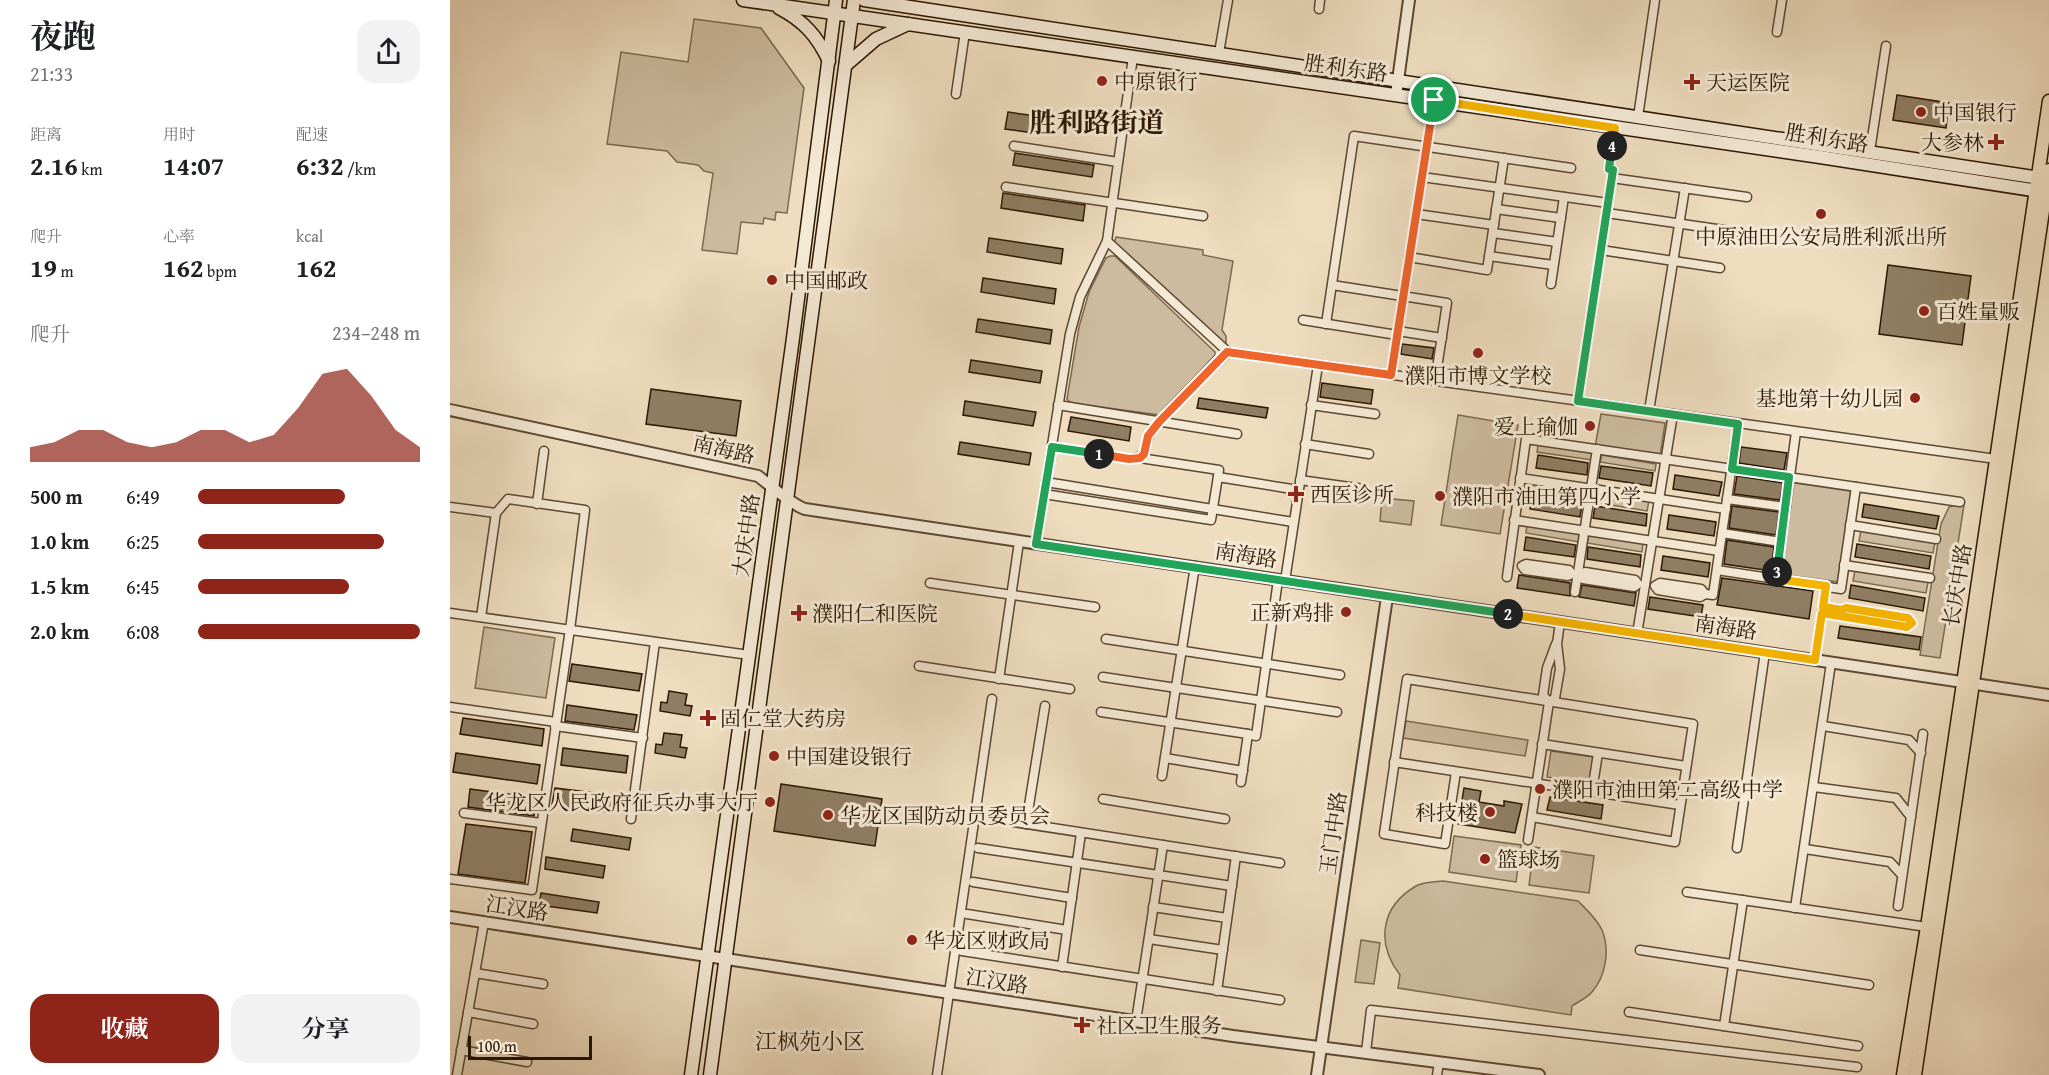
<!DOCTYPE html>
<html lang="zh">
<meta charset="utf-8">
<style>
:root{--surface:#fff;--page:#f2f2f2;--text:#202124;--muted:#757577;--accent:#8f2418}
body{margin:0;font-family:"Gentium Book Plus","Noto Serif SC",serif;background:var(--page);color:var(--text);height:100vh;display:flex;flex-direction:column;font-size:22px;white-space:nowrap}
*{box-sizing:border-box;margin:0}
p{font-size:20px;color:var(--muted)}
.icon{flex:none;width:33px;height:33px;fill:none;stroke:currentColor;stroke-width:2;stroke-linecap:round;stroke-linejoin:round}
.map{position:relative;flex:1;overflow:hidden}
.panel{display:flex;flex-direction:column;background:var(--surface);width:450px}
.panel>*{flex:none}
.scale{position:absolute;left:18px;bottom:15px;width:124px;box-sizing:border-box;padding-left:6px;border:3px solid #2b1702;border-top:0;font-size:16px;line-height:21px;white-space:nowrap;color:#2b1702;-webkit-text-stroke:4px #f4e9d5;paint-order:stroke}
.pin{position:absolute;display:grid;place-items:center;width:51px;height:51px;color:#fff;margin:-26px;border:3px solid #fff;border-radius:50%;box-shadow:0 2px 6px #0007}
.km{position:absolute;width:30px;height:30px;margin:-15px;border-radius:50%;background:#222;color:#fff;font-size:16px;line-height:30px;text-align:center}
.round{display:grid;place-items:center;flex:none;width:63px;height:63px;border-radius:18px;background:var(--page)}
.head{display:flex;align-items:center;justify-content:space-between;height:102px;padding:0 30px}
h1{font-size:33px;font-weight:700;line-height:45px}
.figures{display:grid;grid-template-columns:repeat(3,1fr);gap:9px;height:102px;padding:6px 30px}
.figures div{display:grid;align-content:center}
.figures b{font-size:26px;font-weight:700}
.figures small{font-size:16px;font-weight:400}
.figures p{font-size:16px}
.chart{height:168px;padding:12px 30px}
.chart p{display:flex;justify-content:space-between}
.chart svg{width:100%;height:108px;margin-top:6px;fill:var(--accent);opacity:.7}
.cta{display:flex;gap:12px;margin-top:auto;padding:12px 30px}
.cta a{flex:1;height:69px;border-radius:18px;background:var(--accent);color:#fff;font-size:24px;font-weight:700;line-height:69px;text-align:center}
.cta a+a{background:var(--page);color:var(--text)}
ul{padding:0 30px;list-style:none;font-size:20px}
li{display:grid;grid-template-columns:96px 72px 1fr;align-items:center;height:45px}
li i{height:15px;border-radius:8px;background:var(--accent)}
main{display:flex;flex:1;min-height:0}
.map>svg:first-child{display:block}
.green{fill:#cdbb9f;stroke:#7c6950;stroke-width:1.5}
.building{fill:#907e64;stroke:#2b1702;stroke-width:1.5}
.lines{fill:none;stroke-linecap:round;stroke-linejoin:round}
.minor-casing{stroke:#5c4831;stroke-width:11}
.tertiary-casing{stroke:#5c4831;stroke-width:14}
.secondary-casing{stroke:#2b1702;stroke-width:15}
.primary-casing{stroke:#2b1702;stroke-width:15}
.minor{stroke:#f4e9d5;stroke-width:8}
.tertiary{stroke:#f4e9d5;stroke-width:10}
.secondary{stroke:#f4e9d5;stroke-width:12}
.primary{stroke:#eeddbf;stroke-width:12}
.split-1-casing{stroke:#fff;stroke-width:12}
.split-2-casing{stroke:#fff;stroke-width:12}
.split-3-casing{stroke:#fff;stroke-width:12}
.split-4-casing{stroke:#fff;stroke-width:12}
.split-5-casing{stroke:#fff;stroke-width:12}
.split-1{stroke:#f0652b;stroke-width:8}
.split-2{stroke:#22a559;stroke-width:8}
.split-3{stroke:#f5b400;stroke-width:8}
.split-4{stroke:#22a559;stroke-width:8}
.split-5{stroke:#f5b400;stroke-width:8}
.poi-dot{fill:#8f2418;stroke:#f4e9d5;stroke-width:2}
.labels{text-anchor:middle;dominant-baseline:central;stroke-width:6;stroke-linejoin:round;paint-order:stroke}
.street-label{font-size:21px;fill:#2b1702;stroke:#f4e9d5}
.poi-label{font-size:21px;fill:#2b1702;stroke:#f4e9d5;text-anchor:start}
.neighbourhood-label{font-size:22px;fill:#2b1702;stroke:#f4e9d5}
.district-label{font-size:27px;font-weight:bold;fill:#2b1702;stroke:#f4e9d5}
</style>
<main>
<section class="panel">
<div class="head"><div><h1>夜跑</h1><p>21:33</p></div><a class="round"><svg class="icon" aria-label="share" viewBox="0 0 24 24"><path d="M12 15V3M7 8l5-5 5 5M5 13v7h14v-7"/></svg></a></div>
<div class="figures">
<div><p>距离</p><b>2.16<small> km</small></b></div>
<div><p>用时</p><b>14:07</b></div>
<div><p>配速</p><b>6:32<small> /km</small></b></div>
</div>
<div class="figures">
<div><p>爬升</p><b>19<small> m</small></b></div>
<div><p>心率</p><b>162<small> bpm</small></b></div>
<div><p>kcal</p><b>162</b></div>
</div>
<div class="chart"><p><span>爬升</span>234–248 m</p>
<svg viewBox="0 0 160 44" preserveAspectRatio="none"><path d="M0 44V38L10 36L20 31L30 31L40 36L50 38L60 36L70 31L80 31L90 36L100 33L110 22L120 8L130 6L140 17L150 31L160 38V44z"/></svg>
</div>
<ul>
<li><b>500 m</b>6:49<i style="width:66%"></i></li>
<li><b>1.0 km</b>6:25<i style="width:84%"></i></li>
<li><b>1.5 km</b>6:45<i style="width:68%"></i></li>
<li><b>2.0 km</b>6:08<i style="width:100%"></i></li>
</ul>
<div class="cta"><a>收藏</a><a>分享</a></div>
</section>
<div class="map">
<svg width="1599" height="1075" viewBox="0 0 1599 1075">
<rect width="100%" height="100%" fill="#eeddbf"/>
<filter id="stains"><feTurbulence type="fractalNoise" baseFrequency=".00333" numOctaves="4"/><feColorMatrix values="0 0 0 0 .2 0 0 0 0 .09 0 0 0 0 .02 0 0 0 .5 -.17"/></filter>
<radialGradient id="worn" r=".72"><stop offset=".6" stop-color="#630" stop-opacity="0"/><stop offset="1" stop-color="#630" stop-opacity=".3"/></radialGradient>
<g class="green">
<polygon points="244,19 311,28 354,88 337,213 326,212 325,220 314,218 313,224 291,222 287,254 252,250 263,173 254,171 248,165 227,162 217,151 157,144 171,52 238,62"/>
<polygon points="666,237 753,250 753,255 783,261 772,330 776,336 776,345 664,244"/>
<polygon points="660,256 665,256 765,352 765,355 710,415 621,403 617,399 629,327 639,292 656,258"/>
<polygon points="1151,414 1215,423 1210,456 1145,447"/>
<polygon points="1008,415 1068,425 1050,534 991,525"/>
<polygon points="1088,445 1143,453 1142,460 1087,452"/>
<polygon points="1152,455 1206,464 1205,471 1150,462"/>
<polygon points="1342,481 1401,489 1389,582 1329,574"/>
<polygon points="1083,482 1137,491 1136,501 1082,493"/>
<polygon points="1144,493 1199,501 1197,511 1143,502"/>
<polygon points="932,498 964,501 961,525 930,521"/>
<polygon points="1507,504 1514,505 1490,658 1470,655 1491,524 1499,507"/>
<polygon points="1077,524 1131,532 1129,542 1076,533"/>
<polygon points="1411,530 1485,542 1483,553 1409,541"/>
<polygon points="1139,533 1193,542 1192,552 1137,543"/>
<polygon points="1405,570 1478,582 1476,593 1403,581"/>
<polygon points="34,627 105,638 96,698 25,688"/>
<polygon points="956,721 1078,740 1075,756 953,738"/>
<polygon points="1101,751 1144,757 1140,784 1097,777"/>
<polygon points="1004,836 1071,845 1066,882 999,872"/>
<polygon points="1084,847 1144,856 1139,893 1079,885"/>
<path d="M993,881l135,20c9,9 19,18 24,29 8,20 4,46 -10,62 -5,6 -14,10 -20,14l-1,9 -173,-27 2,-13c-24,-31 -20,-68 16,-89 7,-4 19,-4 27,-5z"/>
<polygon points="911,940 930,943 924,984 905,982"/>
</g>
<g class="building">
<polygon points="1447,95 1499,103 1496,128 1443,120"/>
<polygon points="558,112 600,118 597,135 555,129"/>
<polygon points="565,153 644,165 642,177 563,165"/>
<polygon points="553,193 635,205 633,221 551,208"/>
<polygon points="539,238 613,249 611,264 537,252"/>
<polygon points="1438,265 1521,276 1512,345 1429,334"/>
<polygon points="533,278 606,289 604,304 531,292"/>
<polygon points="528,319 602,330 600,344 526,332"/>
<polygon points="952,344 984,348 982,359 951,354"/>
<polygon points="521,360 592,371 590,383 519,372"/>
<polygon points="872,383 923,390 921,404 870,397"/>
<polygon points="201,389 291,401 286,436 196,424"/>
<polygon points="749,398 818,408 816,418 747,408"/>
<polygon points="515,401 586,412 583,426 513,415"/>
<polygon points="621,417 681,427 679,441 618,431"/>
<polygon points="510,442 581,453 579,465 508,454"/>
<polygon points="1291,447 1337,453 1334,470 1289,463"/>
<polygon points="1088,455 1138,463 1137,475 1086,468"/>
<polygon points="1151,466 1203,473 1201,486 1149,478"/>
<polygon points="1225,475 1272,482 1269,496 1223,489"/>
<polygon points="1287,476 1333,483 1330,500 1284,494"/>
<polygon points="1082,497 1132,504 1130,517 1080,509"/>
<polygon points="1414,504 1489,516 1486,529 1412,517"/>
<polygon points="1145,506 1197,514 1196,526 1143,518"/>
<polygon points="1282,506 1329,512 1326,535 1279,528"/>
<polygon points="1219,515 1266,522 1264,536 1217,529"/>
<polygon points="1076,537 1126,545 1124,557 1074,550"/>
<polygon points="1277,540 1324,547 1321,571 1274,564"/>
<polygon points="1407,544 1481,556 1479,569 1405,557"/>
<polygon points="1138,547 1191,555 1190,567 1137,559"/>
<polygon points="1213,556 1260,563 1258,577 1211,570"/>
<polygon points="1069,575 1120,583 1120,596 1067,588"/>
<polygon points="1272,578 1363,591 1359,619 1267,605"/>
<polygon points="1132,585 1186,593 1184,606 1129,597"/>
<polygon points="1401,585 1475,598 1473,611 1399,598"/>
<polygon points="1200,597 1253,605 1251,617 1198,609"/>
<polygon points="1390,626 1471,637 1469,650 1388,638"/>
<polygon points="122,664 192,674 189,691 119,681"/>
<polygon points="219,691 237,694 235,705 242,706 240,716 210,711 211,702 217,703"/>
<polygon points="117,705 187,715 184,730 115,721"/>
<polygon points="13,718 94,729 92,746 10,734"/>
<polygon points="214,733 232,735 230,747 237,748 235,758 205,753 206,744 212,745"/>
<polygon points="113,748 178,756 176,773 111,765"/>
<polygon points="6,753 90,765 87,784 3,772"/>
<polygon points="331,784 432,799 425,846 324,831"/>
<polygon points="105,788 169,796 167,813 102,805"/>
<polygon points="1014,788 1031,791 1029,802 1054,806 1054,801 1072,804 1065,833 1008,824"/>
<polygon points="20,789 87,798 84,816 18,807"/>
<polygon points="1100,797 1153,805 1151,819 1097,810"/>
<polygon points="16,824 82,832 75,883 8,874"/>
<polygon points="123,829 181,838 179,850 121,841"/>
<polygon points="96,857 155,866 153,878 95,869"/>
<polygon points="91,893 149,902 147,913 89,905"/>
</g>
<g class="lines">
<g class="minor-casing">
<g id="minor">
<polyline points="869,9 870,0"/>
<polyline points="1327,32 1332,0"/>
<polyline points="769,53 778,0"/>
<polyline points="506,94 515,32"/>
<polyline points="1188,117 1205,0"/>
<polyline points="564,146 668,162"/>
<polyline points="1420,151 1436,46"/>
<polyline points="972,177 1158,203"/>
<polyline points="1162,178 1297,197"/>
<polyline points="556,187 753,216"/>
<polyline points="1046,209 1111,218"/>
<polyline points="1157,213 1294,233"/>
<polyline points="966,214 1044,225"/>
<polyline points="1043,233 1107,242"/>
<polyline points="657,241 778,352 1546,459"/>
<polyline points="1151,250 1270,268"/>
<polyline points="1039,256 1103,265"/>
<polyline points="959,257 1037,270 1054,158"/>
<polyline points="1101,284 1114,197"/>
<polyline points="882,285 997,303 985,381"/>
<polyline points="853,320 947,335"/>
<polyline points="876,324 904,136 1121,168"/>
<polyline points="948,331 992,338"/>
<polyline points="941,375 984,100"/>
<polyline points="1128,401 1163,170 1159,169 1165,127"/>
<polyline points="608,405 787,434"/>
<polyline points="861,405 925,414"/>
<polyline points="1199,411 1235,188"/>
<polyline points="855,444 919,454"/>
<path d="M602,447l77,12c24,-2 12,-14 23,-28 22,-29 50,-53 76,-79"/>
<polyline points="768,477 848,490"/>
<polyline points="1070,478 1276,509"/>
<polyline points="850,480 914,489"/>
<polyline points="596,482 843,522"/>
<polyline points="594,494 761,520 769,470 690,458"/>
<polyline points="1277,499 1336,507"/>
<polyline points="87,504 94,451"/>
<polyline points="0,507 46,513"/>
<polyline points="1064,520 1269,551"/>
<polyline points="1400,525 1486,539"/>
<polyline points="1272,533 1331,542"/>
<polyline points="586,544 620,334 630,297 657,241 683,57"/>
<polygon points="1076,564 1119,570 1122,574 1118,576 1075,570 1072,566"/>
<polyline points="1394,565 1480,578"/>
<polyline points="1267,570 1391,589 1406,487"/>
<polygon points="1135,572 1185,580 1188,584 1184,587 1133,579 1130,575"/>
<polyline points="1057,577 1076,439 1510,502"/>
<polyline points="1326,579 1346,432"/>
<polyline points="835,581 868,365"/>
<polyline points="480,583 645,607"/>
<polygon points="1210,583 1251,589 1255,594 1250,597 1208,590 1205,586"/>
<polyline points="1125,592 1147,449"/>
<polyline points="1255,594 1263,595 1288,424"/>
<polyline points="0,613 299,655"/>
<polyline points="1372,613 1457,627 1462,623 1458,618 1396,608 1392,610 1373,607"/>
<polyline points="31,617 46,513"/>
<polyline points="1187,634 1223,414"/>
<polyline points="656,639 890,675"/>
<polyline points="1365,660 1376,586"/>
<polyline points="469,666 620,689"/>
<polyline points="653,677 887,712"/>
<polyline points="549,679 569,542"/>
<polyline points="1098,701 1093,695 1097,668 1106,644"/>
<polyline points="0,707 106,722"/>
<polyline points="651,712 798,734"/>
<polyline points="105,726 193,738"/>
<polyline points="1373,726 1459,740 1471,753"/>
<polyline points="1092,744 1236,766"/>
<polyline points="715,758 793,771"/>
<polyline points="944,762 1230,805"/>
<polyline points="1006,772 995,844 934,834 957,679 1243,724 1225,842 1082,817"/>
<polyline points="712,776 745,566"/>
<polyline points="791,782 798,734 806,736 828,580"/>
<polyline points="1364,787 1446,798 1461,817"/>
<polyline points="1142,792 1148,753"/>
<polyline points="653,799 775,819"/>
<polyline points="14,813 91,823"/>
<polyline points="525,816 830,863"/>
<polyline points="181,819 205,642"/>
<polyline points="576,824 595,706"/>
<polyline points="1078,840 1099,702 1105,698 1110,669 1107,644 1110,622"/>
<polyline points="528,848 782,886"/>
<polyline points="1287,848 1315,652"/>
<polyline points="1355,849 1440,862 1452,875"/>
<polyline points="0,879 82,890 121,622 135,510 58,499 46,513"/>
<polyline points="523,882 622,898"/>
<polyline points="1237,892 1477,927"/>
<polyline points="1448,906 1473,734"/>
<polyline points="703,907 777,918"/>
<polyline points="1345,908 1381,663"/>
<polyline points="517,914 617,930"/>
<polyline points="699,939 773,950"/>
<polyline points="1190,950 1419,985"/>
<polyline points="512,951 830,1000"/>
<polyline points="612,967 631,833"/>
<polyline points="25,973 93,984"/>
<polyline points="767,991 786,856"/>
<polyline points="18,1012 83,1024"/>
<polyline points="1179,1012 1408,1046"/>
<polyline points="686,1021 713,845"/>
<polyline points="1274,1026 1293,900"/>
<polyline points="11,1050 77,1062"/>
<polyline points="916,1052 921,1010 1407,1067"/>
<polyline points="7,1075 34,922"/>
<polyline points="487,1075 542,699"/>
<polyline points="987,1075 989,1062"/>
</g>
</g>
<g class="tertiary-casing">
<g id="tertiary">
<polyline points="946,95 959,0"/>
<path d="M0,410l308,66c12,9 34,29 47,33l1244,186"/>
<polyline points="0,917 783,1036 1089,1075"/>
<polyline points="867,1075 937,597"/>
</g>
</g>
<g class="secondary-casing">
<g id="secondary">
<polyline points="293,0 1370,157 1595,192"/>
<polyline points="414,0 1596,179"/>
<path d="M329,8c25,13 38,28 50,53"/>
<polyline points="397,64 426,39 458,24"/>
<polyline points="241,1075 343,338 386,0"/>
<polyline points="260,1075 404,0"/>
</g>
</g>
<g class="primary-casing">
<g id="primary">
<polyline points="1453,1075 1477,927 1599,101"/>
<polyline points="1465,1075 1599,170"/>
</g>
</g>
<use href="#minor" class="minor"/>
<use href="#tertiary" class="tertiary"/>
<use href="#secondary" class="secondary"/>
<use href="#primary" class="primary"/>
</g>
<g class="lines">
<g class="split-1-casing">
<polyline id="split-1" points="649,454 679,459 690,458 694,454 698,436 709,422 777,352 941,375 984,100"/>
</g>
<g class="split-2-casing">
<polyline id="split-2" points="649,454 602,447 586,544 1058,614"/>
</g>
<g class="split-3-casing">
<polyline id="split-3" points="1058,614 1365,660 1372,613 1457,627 1462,623 1458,618 1396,608 1392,610 1373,607 1376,586 1326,579 1327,572"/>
</g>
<g class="split-4-casing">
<polyline id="split-4" points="1162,146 1159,169 1163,170 1128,401 1288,424 1282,469 1339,477 1327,572"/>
</g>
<g class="split-5-casing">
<polyline id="split-5" points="984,100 1165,128 1162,146"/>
</g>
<use href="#split-1" class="split-1"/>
<use href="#split-2" class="split-2"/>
<use href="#split-3" class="split-3"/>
<use href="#split-4" class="split-4"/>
<use href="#split-5" class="split-5"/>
</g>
<g class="poi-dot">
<circle cx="652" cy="81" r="6"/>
<path d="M1239 73h6v6h6v6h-6v6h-6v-6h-6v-6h6z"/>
<circle cx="1471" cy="112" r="6"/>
<path d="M1543 133h6v6h6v6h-6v6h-6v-6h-6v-6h6z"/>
<circle cx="1371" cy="214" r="6"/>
<circle cx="322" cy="280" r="6"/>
<circle cx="1474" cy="311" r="6"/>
<circle cx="1028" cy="353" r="6"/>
<circle cx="1465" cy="398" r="6"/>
<circle cx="1140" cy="426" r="6"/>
<path d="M843 485h6v6h6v6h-6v6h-6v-6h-6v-6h6z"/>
<circle cx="990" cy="496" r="6"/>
<circle cx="896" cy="612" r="6"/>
<path d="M346 604h6v6h6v6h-6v6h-6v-6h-6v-6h6z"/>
<path d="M255 709h6v6h6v6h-6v6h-6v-6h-6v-6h6z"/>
<circle cx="324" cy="756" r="6"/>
<circle cx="1090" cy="789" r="6"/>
<circle cx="320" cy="802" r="6"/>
<circle cx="1040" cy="812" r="6"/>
<circle cx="378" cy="815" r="6"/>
<circle cx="1035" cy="859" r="6"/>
<circle cx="462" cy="940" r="6"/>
<path d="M629 1016h6v6h6v6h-6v6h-6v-6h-6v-6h6z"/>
</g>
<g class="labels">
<g class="street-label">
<text transform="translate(896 68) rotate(8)">胜利东路</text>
<text transform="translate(1377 138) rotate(9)">胜利东路</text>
<text transform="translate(274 449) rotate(13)">南海路</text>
<text transform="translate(296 535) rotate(-82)">大庆中路</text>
<text transform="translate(796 555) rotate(9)">南海路</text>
<text transform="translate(1507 585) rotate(-81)">长庆中路</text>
<text transform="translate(1276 627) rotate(8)">南海路</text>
<text transform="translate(883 833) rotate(-82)">玉门中路</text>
<text transform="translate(67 908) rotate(9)">江汉路</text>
<text transform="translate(547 981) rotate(9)">江汉路</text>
</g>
<g class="poi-label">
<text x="664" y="81">中原银行</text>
<text x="1256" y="82">天运医院</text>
<text x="1483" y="112">中国银行</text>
<text x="1534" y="142" text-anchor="end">大参林</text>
<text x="1371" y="236" text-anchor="middle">中原油田公安局胜利派出所</text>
<text x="334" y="280">中国邮政</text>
<text x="1486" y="311">百姓量贩</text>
<text x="1028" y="375" text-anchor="middle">濮阳市博文学校</text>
<text x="1453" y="398" text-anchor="end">基地第十幼儿园</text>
<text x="1128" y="426" text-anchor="end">爱上瑜伽</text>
<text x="860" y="494">西医诊所</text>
<text x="1002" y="496">濮阳市油田第四小学</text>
<text x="884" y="612" text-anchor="end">正新鸡排</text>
<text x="362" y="613">濮阳仁和医院</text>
<text x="270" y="718">固仁堂大药房</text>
<text x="336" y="756">中国建设银行</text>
<text x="1102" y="789">濮阳市油田第二高级中学</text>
<text x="308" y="802" text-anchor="end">华龙区人民政府征兵办事大厅</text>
<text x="1028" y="812" text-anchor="end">科技楼</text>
<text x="390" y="815">华龙区国防动员委员会</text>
<text x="1047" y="859">篮球场</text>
<text x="474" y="940">华龙区财政局</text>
<text x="646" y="1025">社区卫生服务</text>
</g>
<g class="neighbourhood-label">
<text x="360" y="1041">江枫苑小区</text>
</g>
<g class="district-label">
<text x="647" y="122">胜利路街道</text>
</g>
</g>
<rect width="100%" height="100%" filter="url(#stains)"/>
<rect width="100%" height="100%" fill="url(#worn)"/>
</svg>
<div class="scale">100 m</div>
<div class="pin" style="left:984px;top:100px;background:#1e9e55"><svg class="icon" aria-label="arrive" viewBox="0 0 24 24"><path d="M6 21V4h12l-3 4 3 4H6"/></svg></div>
<b class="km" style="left:649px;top:454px">1</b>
<b class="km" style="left:1058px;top:614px">2</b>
<b class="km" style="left:1327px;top:572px">3</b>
<b class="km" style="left:1162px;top:146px">4</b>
</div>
</main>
